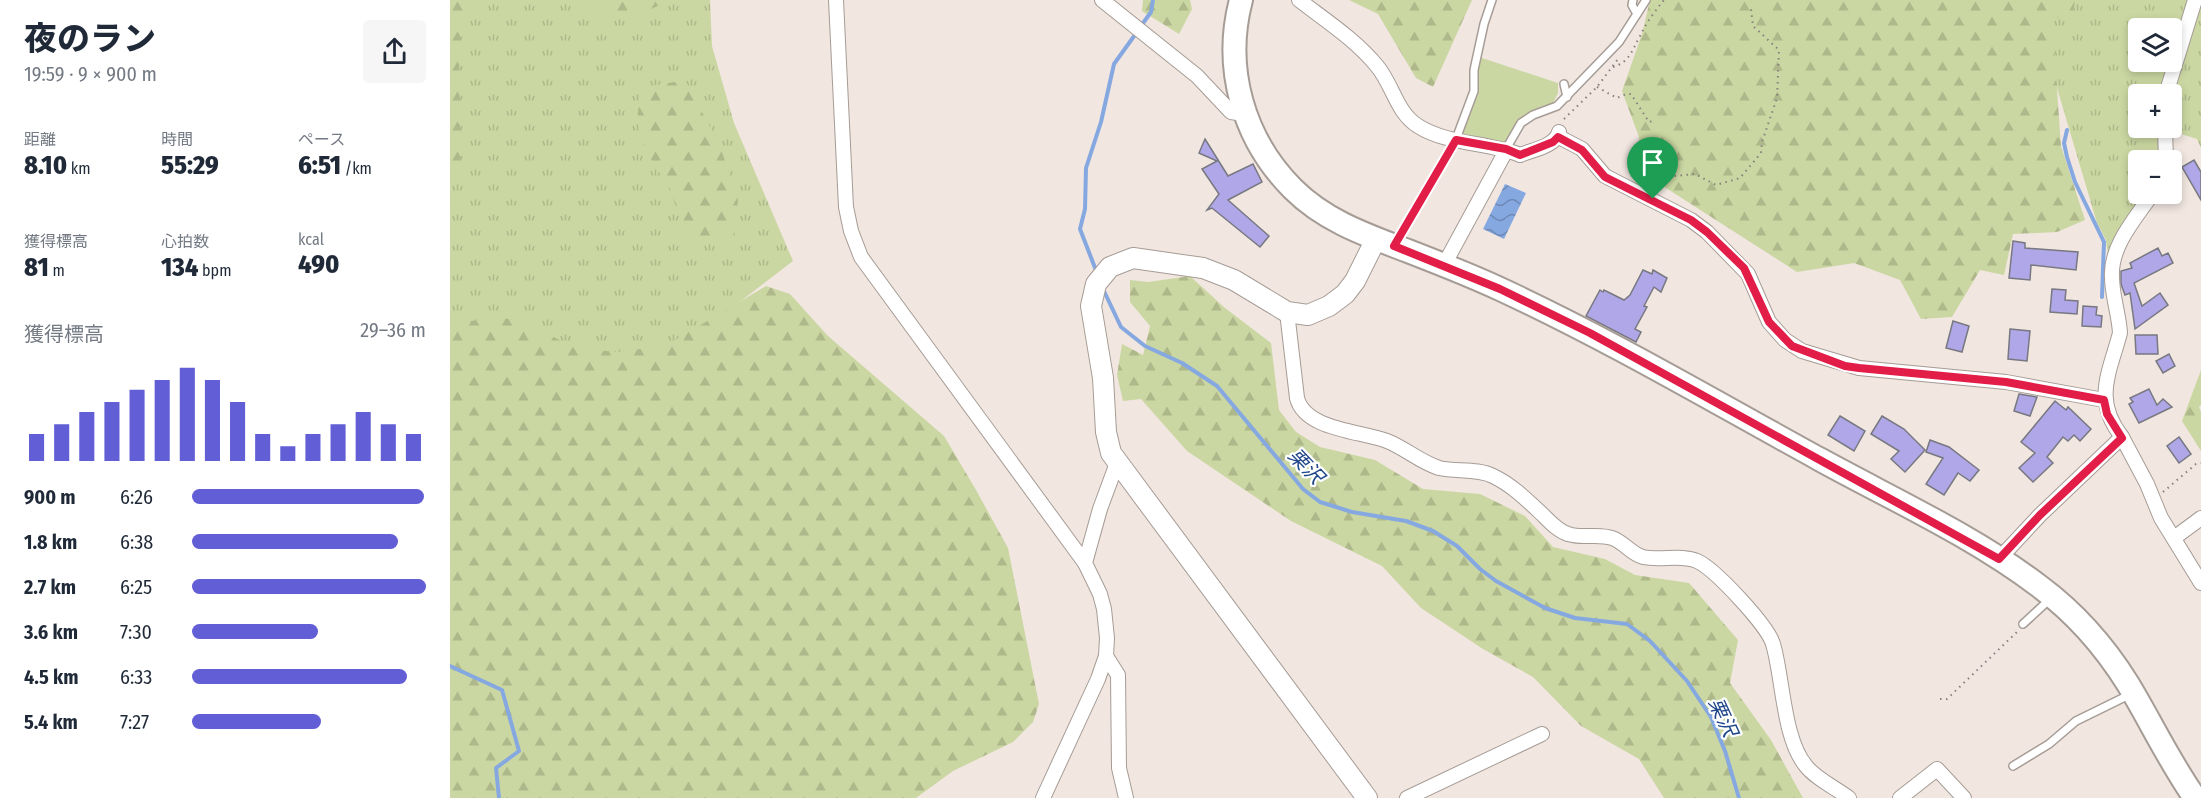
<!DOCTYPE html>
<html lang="ja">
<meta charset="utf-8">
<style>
:root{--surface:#fff;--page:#f6f6f7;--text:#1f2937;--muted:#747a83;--accent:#615ed6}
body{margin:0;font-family:"Fira Sans Condensed","Noto Sans JP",sans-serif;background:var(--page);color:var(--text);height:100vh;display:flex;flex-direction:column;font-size:22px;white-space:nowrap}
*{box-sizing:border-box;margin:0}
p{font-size:20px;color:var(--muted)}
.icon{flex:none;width:33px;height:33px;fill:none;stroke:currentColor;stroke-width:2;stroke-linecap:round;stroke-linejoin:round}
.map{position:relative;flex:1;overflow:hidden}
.panel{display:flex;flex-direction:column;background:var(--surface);width:450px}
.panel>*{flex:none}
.buttons{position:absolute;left:1678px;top:18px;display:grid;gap:12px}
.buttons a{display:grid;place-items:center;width:54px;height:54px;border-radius:6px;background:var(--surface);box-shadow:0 3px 9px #0003;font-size:30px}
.pin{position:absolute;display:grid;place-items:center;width:51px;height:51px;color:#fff;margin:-62px -26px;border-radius:50% 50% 50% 0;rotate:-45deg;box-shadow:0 0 6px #0007}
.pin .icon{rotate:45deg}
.round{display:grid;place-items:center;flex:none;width:63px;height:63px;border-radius:6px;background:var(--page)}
.head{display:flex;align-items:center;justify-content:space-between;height:102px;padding:0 24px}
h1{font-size:33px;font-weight:800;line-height:45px}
.figures{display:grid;grid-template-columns:repeat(3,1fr);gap:9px;height:102px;padding:6px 24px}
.figures div{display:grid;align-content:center}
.figures b{font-size:26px;font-weight:800}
.figures small{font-size:16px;font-weight:400}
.figures p{font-size:16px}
.chart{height:168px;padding:12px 24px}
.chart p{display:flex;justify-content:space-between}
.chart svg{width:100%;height:108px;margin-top:6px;stroke:var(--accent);stroke-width:6}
ul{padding:0 24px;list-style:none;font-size:20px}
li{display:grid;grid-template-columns:96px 72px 1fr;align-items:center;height:45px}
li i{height:15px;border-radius:8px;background:var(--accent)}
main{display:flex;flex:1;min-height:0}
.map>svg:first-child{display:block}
.grass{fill:url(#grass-tufts);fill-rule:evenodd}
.forest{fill:url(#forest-firs)}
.park{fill:#cbd7a2}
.water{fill:url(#water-waves)}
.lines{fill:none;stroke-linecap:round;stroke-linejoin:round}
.stream{stroke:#86a8e1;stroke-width:4}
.building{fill:#afa7e7;stroke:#787881;stroke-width:1.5}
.lane-casing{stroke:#a69c96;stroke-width:10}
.street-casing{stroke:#a69c96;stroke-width:16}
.secondary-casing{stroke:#a69c96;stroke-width:22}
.primary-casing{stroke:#a69c96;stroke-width:26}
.path{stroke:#867f7b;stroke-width:2;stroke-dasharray:1.5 4.5;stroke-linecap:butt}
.lane{stroke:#fff;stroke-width:7}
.street{stroke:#fff;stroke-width:14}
.secondary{stroke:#fff;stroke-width:20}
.primary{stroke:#fff;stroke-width:22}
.route-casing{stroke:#fff;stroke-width:12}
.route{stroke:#e11d48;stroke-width:8}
.labels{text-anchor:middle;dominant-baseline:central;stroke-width:4.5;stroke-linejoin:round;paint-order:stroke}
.water-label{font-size:20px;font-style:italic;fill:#20478a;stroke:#fff}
</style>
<main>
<section class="panel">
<div class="head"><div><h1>夜のラン</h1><p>19:59 · 9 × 900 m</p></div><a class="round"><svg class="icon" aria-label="share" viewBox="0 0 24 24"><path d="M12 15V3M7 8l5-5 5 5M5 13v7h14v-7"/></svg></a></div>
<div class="figures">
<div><p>距離</p><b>8.10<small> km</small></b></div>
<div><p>時間</p><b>55:29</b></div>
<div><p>ペース</p><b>6:51<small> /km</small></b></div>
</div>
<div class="figures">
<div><p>獲得標高</p><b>81<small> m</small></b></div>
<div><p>心拍数</p><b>134<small> bpm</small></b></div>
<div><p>kcal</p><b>490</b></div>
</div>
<div class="chart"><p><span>獲得標高</span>29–36 m</p>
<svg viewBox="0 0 160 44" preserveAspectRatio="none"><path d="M5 44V33M15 44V29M25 44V24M35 44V20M45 44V15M55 44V11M65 44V6M75 44V11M85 44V20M95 44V33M105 44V38M115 44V33M125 44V29M135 44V24M145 44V29M155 44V33"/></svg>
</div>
<ul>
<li><b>900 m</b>6:26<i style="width:99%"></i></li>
<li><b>1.8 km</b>6:38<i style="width:88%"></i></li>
<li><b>2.7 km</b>6:25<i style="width:100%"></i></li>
<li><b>3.6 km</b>7:30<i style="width:54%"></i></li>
<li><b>4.5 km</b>6:33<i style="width:92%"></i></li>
<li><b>5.4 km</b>7:27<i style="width:55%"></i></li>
</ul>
</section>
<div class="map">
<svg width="1751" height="798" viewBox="0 0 1751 798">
<defs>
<pattern id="grass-tufts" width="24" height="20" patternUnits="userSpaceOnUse" patternTransform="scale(1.5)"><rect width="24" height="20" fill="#cbd7a2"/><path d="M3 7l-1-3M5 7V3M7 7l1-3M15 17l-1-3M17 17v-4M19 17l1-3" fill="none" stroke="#aeb88a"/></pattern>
<pattern id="forest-firs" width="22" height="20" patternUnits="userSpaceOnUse" patternTransform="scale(1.5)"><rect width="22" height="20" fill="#cbd7a2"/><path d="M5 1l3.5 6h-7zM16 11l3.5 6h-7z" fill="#aeb88a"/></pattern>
<pattern id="water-waves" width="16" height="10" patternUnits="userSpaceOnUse" patternTransform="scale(1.5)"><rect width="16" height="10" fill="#86a8e1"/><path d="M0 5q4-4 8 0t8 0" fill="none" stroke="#6d88b5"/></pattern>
</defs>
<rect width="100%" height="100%" fill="#f1e6e0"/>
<g class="grass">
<polygon points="0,0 260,0 262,46 284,123 343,261 0,524"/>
<path d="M1581,0h170v148l-4,-9 -19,-6 -19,6 -2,21h-18v34h7l-8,14 -18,20 -12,27 -2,-15 -9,-17zM1689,28h33v34h-33zM1689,94h33v34h-33z"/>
</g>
<g class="forest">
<polygon points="0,0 38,0 20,20 9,42 11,171 0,172"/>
<polygon points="144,0 220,0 193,13 149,17"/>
<polygon points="693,0 740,0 742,9 729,34 692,11"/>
<polygon points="899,0 1022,0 983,87 966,78 928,14"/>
<polygon points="1200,0 1625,0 1623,14 1602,19 1611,146 1635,220 1607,232 1563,234 1554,275 1530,270 1502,317 1471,319 1450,280 1404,263 1347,272 1188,170 1189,137 1172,91 1192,34"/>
<polygon points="235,80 270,146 288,200 284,242 237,240 220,189 194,148 187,120 191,88"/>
<polygon points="740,276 775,308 821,343 829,410 846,432 870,447 925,460 973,489 1030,494 1075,516 1103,547 1155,559 1185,575 1239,583 1288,640 1280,683 1321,740 1353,798 1214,798 1189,759 1131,726 1083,677 1033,649 971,608 932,566 841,521 737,451 691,399 673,401 667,375 672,344 693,355 700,326 680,302 680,280 698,282"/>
<polygon points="316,286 340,294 378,336 494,436 526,490 558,548 589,704 583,722 563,742 503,771 466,798 0,798 0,324 49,317 78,323 124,348 168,352 217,345"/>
<polygon points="1751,370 1751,405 1749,407 1751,412 1751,451 1732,421"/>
</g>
<path class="park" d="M1029,57l79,26v10l-5,10c-25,6 -37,17 -48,40l-41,-7 -3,-6 5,-14z"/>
<polygon class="water" points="1055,184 1076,193 1054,239 1033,229"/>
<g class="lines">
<g class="stream">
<polyline points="691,26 701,12 703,0"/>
<polyline points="1617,130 1614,143 1617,157 1625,182 1654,242 1652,297"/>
<polyline points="647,273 630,229 635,209 636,168 651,122 664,64 687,32"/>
<polyline points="653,289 671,327 695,346 732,363 767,386 853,489 870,502 902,512 956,521 983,531 1007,546 1030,569 1046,581 1095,608 1125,618 1177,624 1200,641 1237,681 1261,717 1275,751 1289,798"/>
<polyline points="0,666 52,690 69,751 46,768 49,798"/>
</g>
</g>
<g class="building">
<polygon points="755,139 778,176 803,164 812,182 778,200 819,236 810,247 762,208 757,210 769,194 752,169 767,161 749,153"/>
<polygon points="1744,160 1751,172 1751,200 1732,167"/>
<polygon points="1563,241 1575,243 1575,248 1628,252 1626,270 1581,265 1580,280 1559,278"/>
<polygon points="1708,248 1712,256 1718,253 1723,263 1684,283 1692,306 1710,293 1718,305 1685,329 1680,293 1675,295 1671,284 1671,271 1682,268 1680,263"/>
<polygon points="1193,270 1202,274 1203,270 1217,278 1211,292 1204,287 1194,306 1197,307 1185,329 1191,332 1186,342 1136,316 1150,290 1153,292 1154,290 1174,300 1180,295"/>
<polygon points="1602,289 1616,290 1615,300 1628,301 1627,314 1600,312"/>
<polygon points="1633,306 1647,307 1646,315 1652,316 1651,327 1632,326"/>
<polygon points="1503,321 1519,326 1512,352 1496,348"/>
<polygon points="1560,329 1580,331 1577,361 1558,359"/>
<polygon points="1685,335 1707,335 1708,354 1686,354"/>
<polygon points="1719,354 1725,366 1713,373 1706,361"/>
<polygon points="1699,389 1707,405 1713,399 1722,407 1689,423 1679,404 1683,402 1680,398"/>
<polygon points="1569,394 1587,397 1580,416 1564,411"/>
<polygon points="1605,401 1616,410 1618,407 1641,429 1630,441 1624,435 1618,441 1613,437 1597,457 1603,463 1583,482 1569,468 1585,453 1571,442"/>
<polygon points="1390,416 1415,431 1404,451 1378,435"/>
<polygon points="1432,416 1454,429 1475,450 1455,472 1441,459 1449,451 1421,434"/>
<polygon points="1729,437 1741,454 1729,463 1717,446"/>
<polygon points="1480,440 1499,447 1529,470 1520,481 1508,473 1494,495 1476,484 1493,458 1476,452"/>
</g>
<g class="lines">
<g class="lane-casing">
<g id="lane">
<polyline points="1183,0 1182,5 1187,14"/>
<polyline points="1114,84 1117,97"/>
<polyline points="1056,149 1071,123 1083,115 1107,106 1169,42 1196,0"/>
<polyline points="946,243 1006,139 1024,91 1024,70 1034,24 1042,0"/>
<polyline points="1573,624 1600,599"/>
<polyline points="1563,766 1599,744 1626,721 1681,694"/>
</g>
</g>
<g class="street-casing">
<g id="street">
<polyline points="386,0 396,207 401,231 411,257 635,563"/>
<polyline points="652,0 747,76 781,112 794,114"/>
<path d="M849,0c26,20 57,40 78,66 16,19 19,46 41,60 30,19 70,16 102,29 12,-5 36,-9 39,-23"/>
<polyline points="1716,94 1745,0"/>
<polyline points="1715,128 1716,160"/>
<polyline points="1109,137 1132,149 1155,176 1241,220 1257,232 1298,274 1319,322 1335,340 1352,351 1409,368 1556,382 1654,400"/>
<polyline points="994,265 1057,149"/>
<path d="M837,312l10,86c8,32 64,33 90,43 18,7 33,21 52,27 17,4 38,0 54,8 19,9 34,24 50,39 7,7 15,16 25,19 14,5 30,-1 44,4 12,4 19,16 31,19 18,4 38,-3 54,4 18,8 71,65 76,83 10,33 10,95 33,122 10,13 30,22 43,32"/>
<polyline points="1672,437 1697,484 1711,518 1751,583"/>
<polyline points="1724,538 1751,518"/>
<path d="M1549,559l41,-44 82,-78c-29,-37 -13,-63 -2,-104 -1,-19 -8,-37 -8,-56 -2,-31 24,-59 40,-83"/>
<polyline points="656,656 668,675 669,768 676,798"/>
<polyline points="593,798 648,679 656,656 657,638 654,609 650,594 635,563 650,509 667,463"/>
<polyline points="957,798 1092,734"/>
<polyline points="1450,798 1487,769 1514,798"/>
</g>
</g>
<g class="secondary-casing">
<polyline id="secondary" points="917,798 661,453 656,432 653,378 641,306 646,284 660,267 683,258 753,268 784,280 837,312 858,315 879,306 895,294 905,281 926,239"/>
</g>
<g class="primary-casing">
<path id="primary" d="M791,0c-18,68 2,139 52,189 32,32 73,46 115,62 31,12 62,24 92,38 110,51 215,113 321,171 73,40 152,76 218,126 35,26 66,61 89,98 23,38 41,77 67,114"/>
</g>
<g class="path">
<path d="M1163,67c17,-5 19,-17 27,-31 6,-13 15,-25 24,-36"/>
<polyline points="1147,87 1167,98 1176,94 1181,94 1199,122 1203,121"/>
<polyline points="1114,119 1147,87 1168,59"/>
<polyline points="1208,189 1214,177 1245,174 1266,185 1290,178 1311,153 1312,142 1327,98 1329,50 1303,26 1301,9"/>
<polyline points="1713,492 1746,464 1751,463"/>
<polyline points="1490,699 1497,699 1568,631"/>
</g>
<use href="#lane" class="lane"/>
<use href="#street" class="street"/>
<use href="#secondary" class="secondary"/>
<use href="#primary" class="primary"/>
</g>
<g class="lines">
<g class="route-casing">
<polygon id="route" points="1108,137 1132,150 1155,177 1241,220 1257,232 1294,268 1319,322 1342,346 1395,366 1409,368 1556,382 1654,400 1657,414 1672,438 1590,515 1549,559 1140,333 1050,289 944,246 1006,140 1056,149 1070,155 1103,142"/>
</g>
<use href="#route" class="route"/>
</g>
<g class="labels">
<g class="water-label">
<text transform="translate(856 466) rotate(46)">栗沢</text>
<text transform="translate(1273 717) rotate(65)">栗沢</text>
</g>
</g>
</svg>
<div class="buttons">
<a><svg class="icon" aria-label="layers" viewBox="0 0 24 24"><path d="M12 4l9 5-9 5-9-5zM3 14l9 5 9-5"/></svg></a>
<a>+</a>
<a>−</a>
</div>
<div class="pin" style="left:1203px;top:199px;background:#1e9e55"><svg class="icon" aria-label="arrive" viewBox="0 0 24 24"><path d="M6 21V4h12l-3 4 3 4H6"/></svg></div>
</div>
</main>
